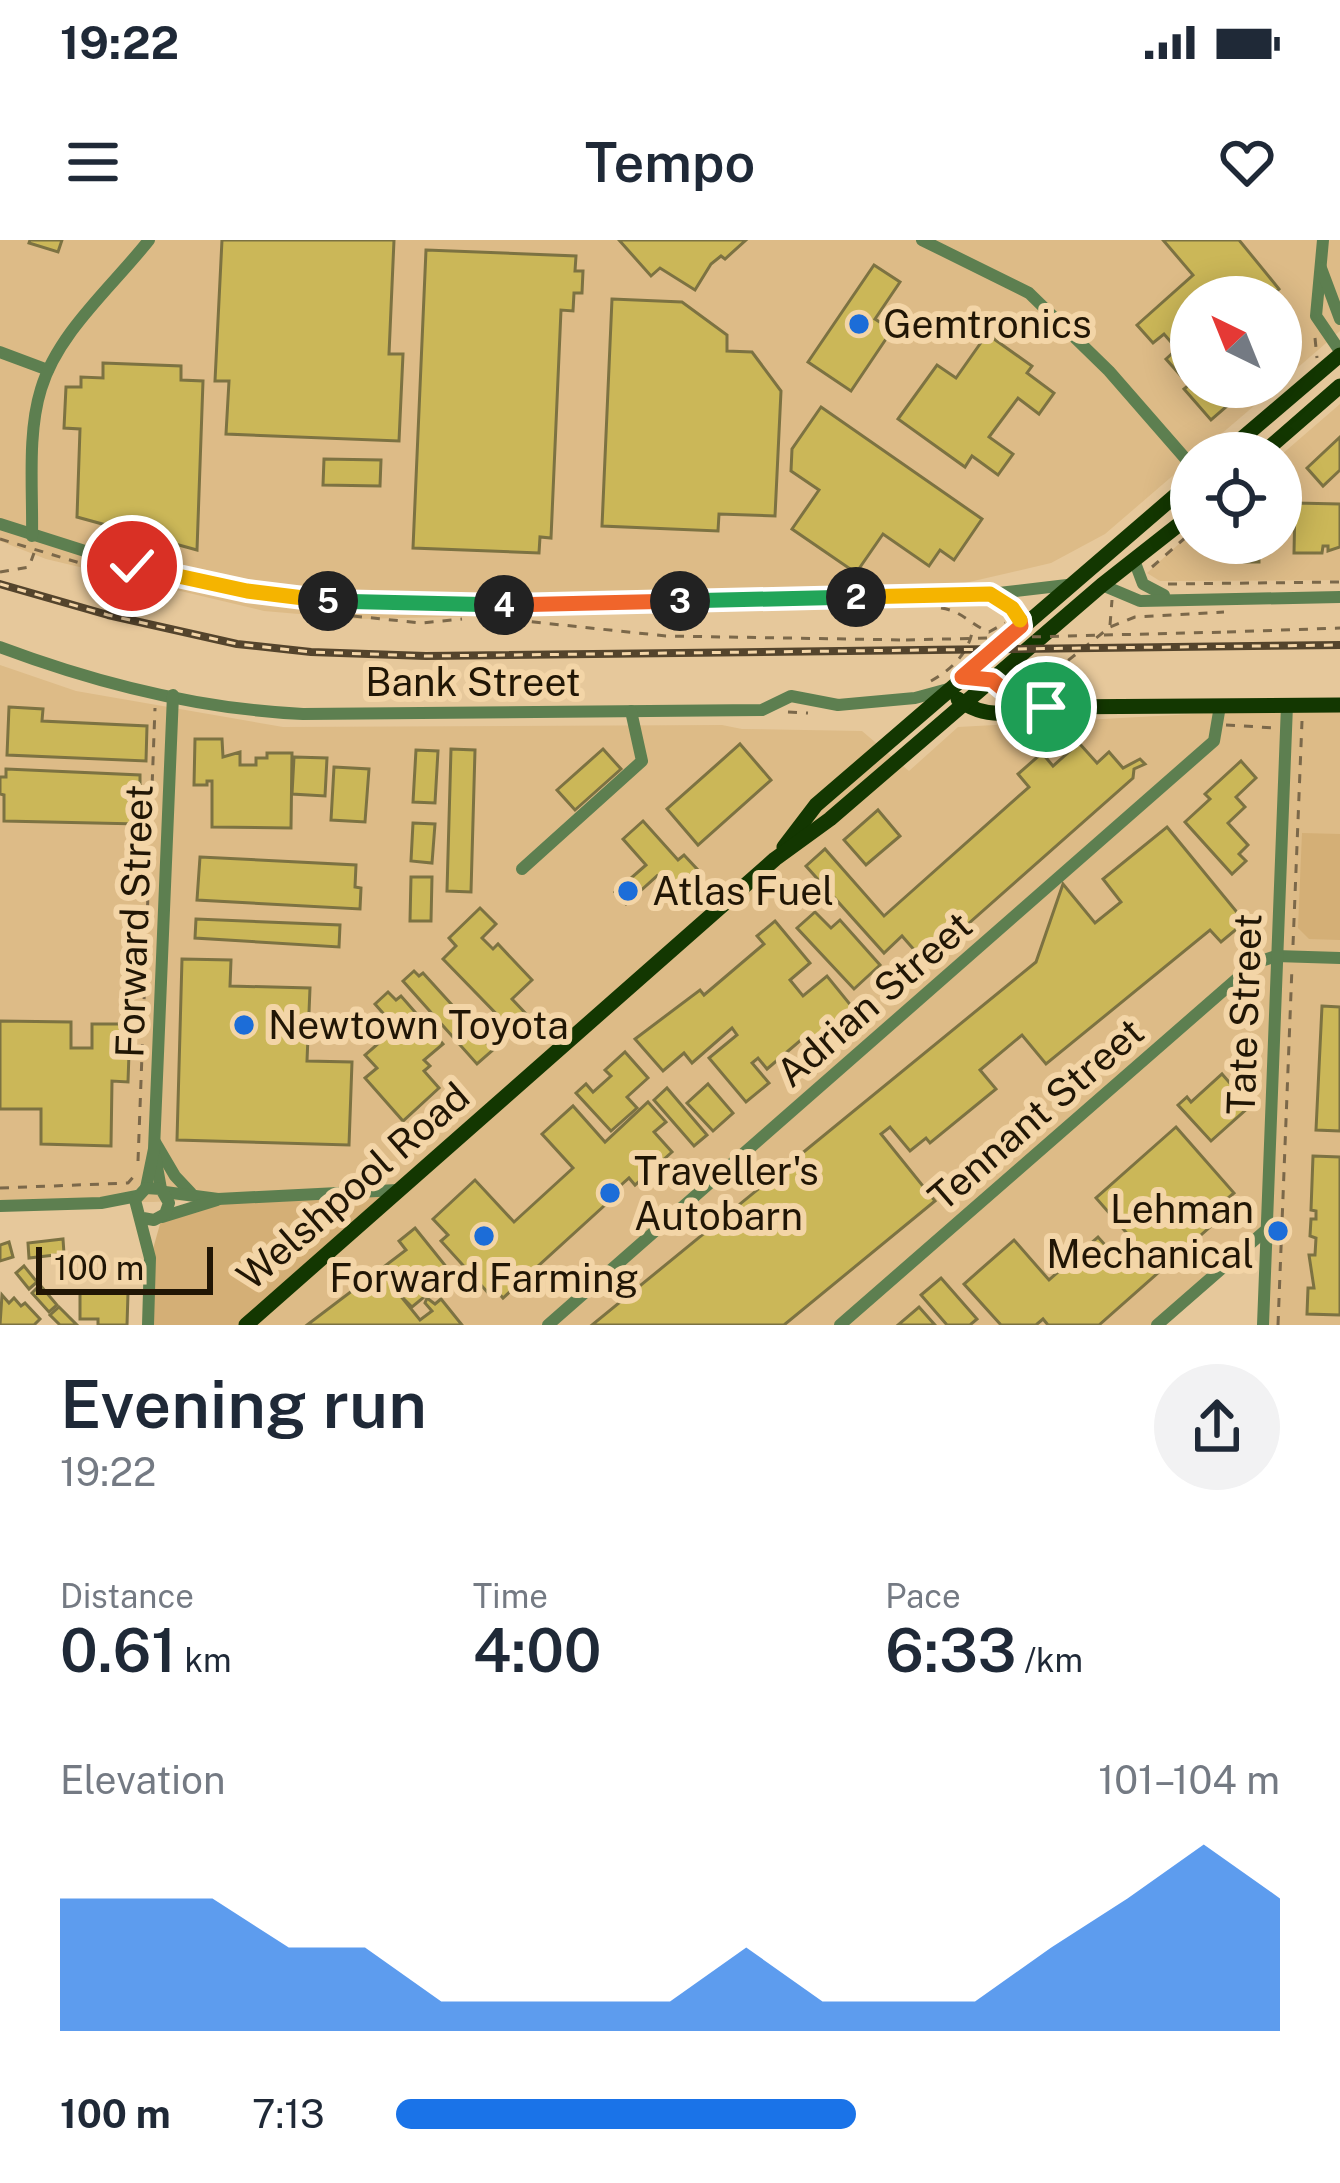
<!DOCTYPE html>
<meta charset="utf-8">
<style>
:root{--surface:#fff;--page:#f2f2f3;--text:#1f2937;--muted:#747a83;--accent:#1a73e8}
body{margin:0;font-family:"Public Sans",sans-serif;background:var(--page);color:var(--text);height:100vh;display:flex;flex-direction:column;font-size:45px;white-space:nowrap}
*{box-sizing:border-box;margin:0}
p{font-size:39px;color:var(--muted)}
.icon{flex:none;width:66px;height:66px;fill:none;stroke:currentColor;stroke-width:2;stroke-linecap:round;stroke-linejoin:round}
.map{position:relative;height:1085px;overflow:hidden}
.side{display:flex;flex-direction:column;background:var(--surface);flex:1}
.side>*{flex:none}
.needle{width:78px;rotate:317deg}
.tools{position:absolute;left:1170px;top:36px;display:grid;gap:24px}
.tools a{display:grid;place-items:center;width:132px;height:132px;border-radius:50%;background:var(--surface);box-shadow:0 6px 30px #0003;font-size:60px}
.scale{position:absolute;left:36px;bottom:30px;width:177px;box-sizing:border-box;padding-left:12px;border:6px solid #211605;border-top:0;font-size:33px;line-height:42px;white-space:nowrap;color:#211605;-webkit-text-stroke:9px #f3d5a7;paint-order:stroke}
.pin{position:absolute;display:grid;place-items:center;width:102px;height:102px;color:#fff;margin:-51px;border:6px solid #fff;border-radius:50%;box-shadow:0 3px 12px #0007}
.km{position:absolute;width:60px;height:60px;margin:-30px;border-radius:50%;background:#222;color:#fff;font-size:33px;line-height:60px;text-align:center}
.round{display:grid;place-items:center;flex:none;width:126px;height:126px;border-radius:63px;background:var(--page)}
.headline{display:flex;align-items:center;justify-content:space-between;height:204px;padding:0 60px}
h1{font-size:66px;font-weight:600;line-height:90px}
.metrics{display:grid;grid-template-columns:repeat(3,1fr);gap:18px;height:204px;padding:12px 60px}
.metrics div{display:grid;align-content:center}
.metrics b{font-size:60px;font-weight:600}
.metrics small{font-size:33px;font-weight:400}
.metrics p{font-size:33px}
.chart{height:336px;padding:24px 60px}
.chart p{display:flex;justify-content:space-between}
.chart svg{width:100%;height:216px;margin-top:12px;fill:var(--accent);opacity:.7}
ul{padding:0 60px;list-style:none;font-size:39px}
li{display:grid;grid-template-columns:192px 144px 1fr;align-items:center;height:90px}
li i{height:30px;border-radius:15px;background:var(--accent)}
.status{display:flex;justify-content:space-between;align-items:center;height:84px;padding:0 60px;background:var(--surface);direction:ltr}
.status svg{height:33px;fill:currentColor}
header{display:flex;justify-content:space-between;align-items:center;height:156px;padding:0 60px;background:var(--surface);font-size:54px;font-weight:600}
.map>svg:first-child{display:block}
.built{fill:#ddbb87}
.green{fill:#d4af76}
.building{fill:#cbb758;stroke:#7c7242;stroke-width:3}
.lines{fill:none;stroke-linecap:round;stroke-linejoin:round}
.path{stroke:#7b684a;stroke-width:3;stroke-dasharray:9 9;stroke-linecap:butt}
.minor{stroke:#5d7f50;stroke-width:12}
.major{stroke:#133701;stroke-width:15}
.rail-casing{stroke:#54442c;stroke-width:8}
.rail{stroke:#f3d5a7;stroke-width:3;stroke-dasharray:9;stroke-linecap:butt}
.path-bridge{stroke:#7b684a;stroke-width:3;stroke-dasharray:9 9;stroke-linecap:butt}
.split-1-casing{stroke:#fff;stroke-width:24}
.split-2-casing{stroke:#fff;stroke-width:24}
.split-3-casing{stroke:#fff;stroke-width:24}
.split-4-casing{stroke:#fff;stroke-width:24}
.split-5-casing{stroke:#fff;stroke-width:24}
.split-6-casing{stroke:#fff;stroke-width:24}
.split-1{stroke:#f0652b;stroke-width:15}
.split-2{stroke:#f5b400;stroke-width:15}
.split-3{stroke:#22a559;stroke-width:15}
.split-4{stroke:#f0652b;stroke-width:15}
.split-5{stroke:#22a559;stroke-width:15}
.split-6{stroke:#f5b400;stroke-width:15}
.poi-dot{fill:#1c6dd8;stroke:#f3d5a7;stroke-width:4.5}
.labels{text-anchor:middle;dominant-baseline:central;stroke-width:12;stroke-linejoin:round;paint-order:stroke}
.poi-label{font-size:39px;fill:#211605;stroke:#f3d5a7;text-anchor:start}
.street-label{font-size:39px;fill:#211605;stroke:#f3d5a7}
</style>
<div class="status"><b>19:22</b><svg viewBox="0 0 49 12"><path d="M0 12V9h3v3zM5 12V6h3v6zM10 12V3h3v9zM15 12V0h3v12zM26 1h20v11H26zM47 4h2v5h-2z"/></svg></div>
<header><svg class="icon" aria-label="menu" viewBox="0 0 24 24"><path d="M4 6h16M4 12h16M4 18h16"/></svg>Tempo<svg class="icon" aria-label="heart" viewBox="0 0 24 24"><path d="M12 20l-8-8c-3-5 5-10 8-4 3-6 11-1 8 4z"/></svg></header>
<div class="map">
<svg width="1340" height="1085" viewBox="0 0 1340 1085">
<rect width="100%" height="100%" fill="#e6c89b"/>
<g class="built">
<polygon points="0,0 1340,0 1340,91 1281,142 1281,57 1191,57 1191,147 1276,147 1199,213 1191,213 1191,220 1105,294 1051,323 939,349 916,366 357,379 264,371 46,319 0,301"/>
<polygon points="1340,164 1340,340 1160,341 1147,333 1191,293 1191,303 1281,303 1281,215"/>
<polygon points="0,425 76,451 283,487 722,485 742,489 862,491 909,531 958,487 1340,466 1340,1085 1263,1085 1266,992 1157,1085 256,1085 408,948 153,962 0,962"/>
</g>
<g class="green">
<polygon points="1302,593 1340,594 1340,700 1309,699 1298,688"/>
<polygon points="397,950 246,1085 151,1085 151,1016 162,977 221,959"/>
</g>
<g class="building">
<polygon points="30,0 62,0 58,12 29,3"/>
<polygon points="222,0 394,0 389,114 403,114 399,201 226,194 229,141 215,141"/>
<polygon points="619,0 746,0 725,19 721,16 711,24 695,50 660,28 651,36"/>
<polygon points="1163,0 1239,0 1279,49 1270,57 1191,57 1191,147 1249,147 1211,180 1184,149 1189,145 1166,119 1177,109 1164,94 1153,103 1137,85 1193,35"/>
<polygon points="426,10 576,16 575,31 583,31 582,53 574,53 573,71 561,70 551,298 540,297 539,313 413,308"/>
<polygon points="874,25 900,42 875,79 892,90 851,151 808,122"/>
<polygon points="612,59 682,62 727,95 727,111 752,112 781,151 775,276 719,274 718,291 602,286"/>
<polygon points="987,94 1032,126 1027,133 1054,153 1039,174 1018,158 989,197 1013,214 998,235 972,216 965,227 898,179 937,125 956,138"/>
<polygon points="103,123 181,126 181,140 203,141 197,310 77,277 80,189 64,188 66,147 81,147 81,137 103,138"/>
<polygon points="821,167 982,279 954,320 940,310 929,326 883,294 856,333 792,289 819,250 791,231 792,209"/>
<polygon points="1340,197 1340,230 1323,246 1307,228"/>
<polygon points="324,219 381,220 380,246 323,245"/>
<polygon points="1295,263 1340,264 1340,307 1328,311 1328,306 1323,306 1322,313 1294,313"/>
<polygon points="1259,306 1259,322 1244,322 1244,307"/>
<polygon points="9,467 43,469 42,481 147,486 146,521 7,515"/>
<polygon points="195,499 222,499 223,517 240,512 240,525 256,525 256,518 267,518 267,513 292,513 291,588 212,587 212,541 207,541 207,545 194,545"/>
<polygon points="1079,503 1097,523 1109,512 1123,528 1140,519 1145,524 1134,529 1133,538 951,699 946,687 936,697 942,703 934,709 935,703 927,703 926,709 935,710 923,720 902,696 884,713 806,626 825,609 884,676 1029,547 1018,534 1042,513 1053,526"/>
<polygon points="740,504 771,540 698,605 667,569"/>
<polygon points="451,509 475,510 471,652 447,651"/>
<polygon points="603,509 621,529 575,570 557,550"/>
<polygon points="416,510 438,511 435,563 413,562"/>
<polygon points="294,517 327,518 325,556 292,554"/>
<polygon points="1241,521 1256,538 1236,557 1245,567 1228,583 1248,605 1239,614 1246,621 1232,634 1185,582 1210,559 1205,554"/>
<polygon points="334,527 369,529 365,582 331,580"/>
<polygon points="6,529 140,535 140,553 129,552 129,561 139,561 139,584 4,581 4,555 0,554 0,537 6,537"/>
<polygon points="878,570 900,596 866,625 844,600"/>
<polygon points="643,581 678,620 684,615 697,629 671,652 657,636 626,664 615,652 646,625 623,599"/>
<polygon points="413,583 435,584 432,623 411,621"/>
<polygon points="1167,587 1245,682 1221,702 1210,690 1046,824 1022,795 980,830 996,849 930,903 926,898 910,911 890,887 881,894 935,961 784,1085 592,1085 1036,722 1063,644 1095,683 1121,662 1103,639"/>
<polygon points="200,617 356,625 355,647 361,648 360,669 197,660"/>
<polygon points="411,637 432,637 431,681 410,681"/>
<polygon points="480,668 496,684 482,698 493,709 498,704 532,740 512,759 529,777 514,792 443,719 456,706 449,698"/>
<polygon points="815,672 831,688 840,680 880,725 854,749 797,688"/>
<polygon points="196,679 340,685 339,707 195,698"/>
<polygon points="775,681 810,723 790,740 803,756 827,736 853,768 815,800 809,793 767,829 758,818 752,823 769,843 746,862 709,818 737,795 732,788 692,823 684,813 663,831 635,799 700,750 704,755 764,704 757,696"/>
<polygon points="182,719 231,720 230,746 310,748 307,821 352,822 349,905 177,900"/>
<polygon points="414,731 419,736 423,733 493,810 477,824 403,741"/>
<polygon points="388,752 396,760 401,756 443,804 424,820 430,826 424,831 439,848 403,881 365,838 377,828 365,815 396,788 375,764"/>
<polygon points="1322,766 1340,767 1340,891 1316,890"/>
<polygon points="0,781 71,782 71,808 92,808 92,784 130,784 128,842 112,841 111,906 41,904 41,869 0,869"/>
<polygon points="625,812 648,838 627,857 637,868 611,891 576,853 586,844 593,852 611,836 605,830"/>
<polygon points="1222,834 1250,866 1211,901 1178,865 1187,857 1191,862"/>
<polygon points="708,844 733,873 713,891 687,863"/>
<polygon points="667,848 707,895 694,906 654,860"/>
<polygon points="648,862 666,882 654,892 672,912 635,945 629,938 602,962 605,965 503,1058 496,1050 490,1055 441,1001 448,995 433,979 475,940 514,982 573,928 542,894 573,866 605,902"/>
<polygon points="1176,887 1234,953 1213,971 1219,979 1099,1085 1048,1085 1043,1079 1036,1085 1001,1085 964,1044 1014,1000 1049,1040 1098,997 1114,1015 1132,999 1096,958"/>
<polygon points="1313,916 1340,917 1340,1075 1307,1074 1308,1048 1314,1048 1309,1015 1315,1015 1316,998 1310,996 1311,979 1316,979 1316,971 1311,970"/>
<polygon points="415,988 452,1034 412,1067 399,1054 420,1080 432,1071 425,1063 427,1058 435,1064 441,1059 462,1085 307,1085 406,1010 399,1001"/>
<polygon points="63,999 64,1014 29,1018 28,1003"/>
<polygon points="9,1002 13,1017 0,1021 0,1005"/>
<polygon points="24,1026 37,1042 29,1049 16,1033"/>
<polygon points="941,1038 977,1079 970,1085 947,1085 921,1055"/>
<polygon points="40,1045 57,1065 49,1072 32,1053"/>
<polygon points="80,1053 128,1053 127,1085 98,1085 98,1079 80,1079"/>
<polygon points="2,1055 9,1063 14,1058 21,1066 25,1063 40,1079 34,1085 0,1085"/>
<polygon points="59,1067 77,1085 60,1085 50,1075"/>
<polygon points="919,1067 935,1085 898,1085"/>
</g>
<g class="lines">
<g class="path">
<polyline points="1315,98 1317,118"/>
<polyline points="1203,213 1212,210"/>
<polyline points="0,299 90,326"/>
<polyline points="1152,327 1185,298"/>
<polyline points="0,332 29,327 34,313"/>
<polyline points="1168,344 1340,342"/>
<path d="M941,368c21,3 29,16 48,24l16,-9"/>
<polyline points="353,376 421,383 462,379"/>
<polyline points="496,378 666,396 906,400"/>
<polyline points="1110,385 1112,360"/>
<polyline points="1227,392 1340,388"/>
<polyline points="1018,436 1056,430 1110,387 1135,377 1224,372"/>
<path d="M931,441c22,-12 40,-31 42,-55"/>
<polyline points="788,472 808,473"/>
<polyline points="1226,485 1276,488"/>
<polyline points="1293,705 1302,481"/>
<polyline points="138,921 155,468"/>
<polyline points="0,948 128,943 135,935"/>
<polyline points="1278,1085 1292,727"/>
</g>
<g class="minor">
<polyline points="922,0 1029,53 1109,131 1191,225"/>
<polyline points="1323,0 1316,76 1340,111"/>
<polyline points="1321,28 1340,79"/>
<polyline points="0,112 48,130"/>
<polyline points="0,284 132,326 247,351 369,365 459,366 990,354 1067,345"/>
<path d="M32,296c1,-46 -5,-102 9,-147 17,-57 72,-103 108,-149"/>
<polyline points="1134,320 1143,344 1164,355"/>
<polyline points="1102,345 1140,361 1340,357"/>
<polyline points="991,355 1012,367 1021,386"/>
<path d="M0,407c96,36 200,62 303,67l459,-4 29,-14 47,9 77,-7 33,-9"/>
<polyline points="522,629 642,521 631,471"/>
<polyline points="155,902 175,936 191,953"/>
<polyline points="154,910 161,949"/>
<polyline points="146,948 154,909 173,455"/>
<polyline points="165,952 218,959 397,950"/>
<polyline points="0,966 101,963 137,956"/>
<polyline points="162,977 217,960"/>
<polyline points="143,978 154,980 165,974 169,963 161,949 146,948 135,960 150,1018 148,1085"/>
<polyline points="548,1085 1214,501 1220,466"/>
<polyline points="840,1085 1255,723 1276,716 1340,718"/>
<polyline points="1157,1085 1266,990"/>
<polyline points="1263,1085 1287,465"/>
</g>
<g class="major">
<polyline points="1225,213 1340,115"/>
<polyline points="1263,213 1340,146"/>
<polyline points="984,439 1043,466"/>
<path d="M958,459c26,21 57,15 88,8l294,-2"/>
<polyline points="784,607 816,565 1191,242"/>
<polyline points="246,1085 775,619 830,579 1102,345 1191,275"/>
</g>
<g class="rail-casing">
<polyline id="rail" points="0,344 108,375 237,404 311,412 426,416 1340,405"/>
</g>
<use href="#rail" class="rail"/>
<polyline class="path-bridge" points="906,400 1227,392"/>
</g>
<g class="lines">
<g class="split-1-casing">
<polyline id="split-1" points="1020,380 1021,386 962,437 992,440 1003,449 1046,467"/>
</g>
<g class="split-2-casing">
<polyline id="split-2" points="856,357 990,354 1012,368 1020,380"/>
</g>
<g class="split-3-casing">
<polyline id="split-3" points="680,361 856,357"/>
</g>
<g class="split-4-casing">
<polyline id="split-4" points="504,365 680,361"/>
</g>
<g class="split-5-casing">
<polyline id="split-5" points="328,361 504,365"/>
</g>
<g class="split-6-casing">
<polyline id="split-6" points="132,326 247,351 328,361"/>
</g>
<use href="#split-1" class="split-1"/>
<use href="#split-2" class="split-2"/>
<use href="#split-3" class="split-3"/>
<use href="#split-4" class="split-4"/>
<use href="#split-5" class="split-5"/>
<use href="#split-6" class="split-6"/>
</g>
<g class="poi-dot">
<circle cx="859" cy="84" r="12"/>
<circle cx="628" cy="651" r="12"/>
<circle cx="244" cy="785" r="12"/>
<circle cx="610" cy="953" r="12"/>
<circle cx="1278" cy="991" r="12"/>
<circle cx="484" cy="996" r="12"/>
</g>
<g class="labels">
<g class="poi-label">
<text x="883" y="84">Gemtronics</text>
<text x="652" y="651">Atlas Fuel</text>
<text x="268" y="785">Newtown Toyota</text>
<text x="634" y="931">Traveller's<tspan x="634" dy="45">Autobarn</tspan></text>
<text x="1254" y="969" text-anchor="end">Lehman<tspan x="1254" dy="45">Mechanical</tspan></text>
<text x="484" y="1038" text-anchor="middle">Forward Farming</text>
</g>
<g class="street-label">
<text x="473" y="442">Bank Street</text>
<text transform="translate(134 681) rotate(-88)">Forward Street</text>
<text transform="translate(874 759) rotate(-41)">Adrian Street</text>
<text transform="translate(1244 774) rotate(-88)">Tate Street</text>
<text transform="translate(1036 874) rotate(-41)">Tennant Street</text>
<text transform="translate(353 946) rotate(-41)">Welshpool Road</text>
</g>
</g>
</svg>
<div class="tools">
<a><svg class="needle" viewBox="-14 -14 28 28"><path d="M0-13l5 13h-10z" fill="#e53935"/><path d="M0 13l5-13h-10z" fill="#747a83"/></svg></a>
<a><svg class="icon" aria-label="locate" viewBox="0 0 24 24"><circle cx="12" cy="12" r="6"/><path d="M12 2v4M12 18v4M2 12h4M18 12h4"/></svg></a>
</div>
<div class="scale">100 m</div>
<div class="pin" style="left:1046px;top:467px;background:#1e9e55"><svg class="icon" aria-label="arrive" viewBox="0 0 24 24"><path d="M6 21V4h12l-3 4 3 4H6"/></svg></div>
<div class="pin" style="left:132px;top:326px;background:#d93025"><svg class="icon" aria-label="check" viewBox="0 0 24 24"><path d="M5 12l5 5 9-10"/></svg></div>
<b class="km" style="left:856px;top:357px">2</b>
<b class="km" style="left:680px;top:361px">3</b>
<b class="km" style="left:504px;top:365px">4</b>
<b class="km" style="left:328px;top:361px">5</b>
</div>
<section class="side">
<div class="headline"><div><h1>Evening run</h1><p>19:22</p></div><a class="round"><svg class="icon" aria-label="share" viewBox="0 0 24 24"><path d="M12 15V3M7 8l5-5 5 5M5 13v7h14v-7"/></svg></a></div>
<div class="metrics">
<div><p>Distance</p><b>0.61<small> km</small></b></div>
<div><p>Time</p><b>4:00</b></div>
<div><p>Pace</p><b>6:33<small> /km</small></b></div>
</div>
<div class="chart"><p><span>Elevation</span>101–104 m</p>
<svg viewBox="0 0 160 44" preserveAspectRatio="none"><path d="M0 44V17L10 17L20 17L30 27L40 27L50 38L60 38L70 38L80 38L90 27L100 38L110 38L120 38L130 27L140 17L150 6L160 17V44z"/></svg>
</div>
<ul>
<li><b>100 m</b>7:13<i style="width:52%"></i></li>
</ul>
</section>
